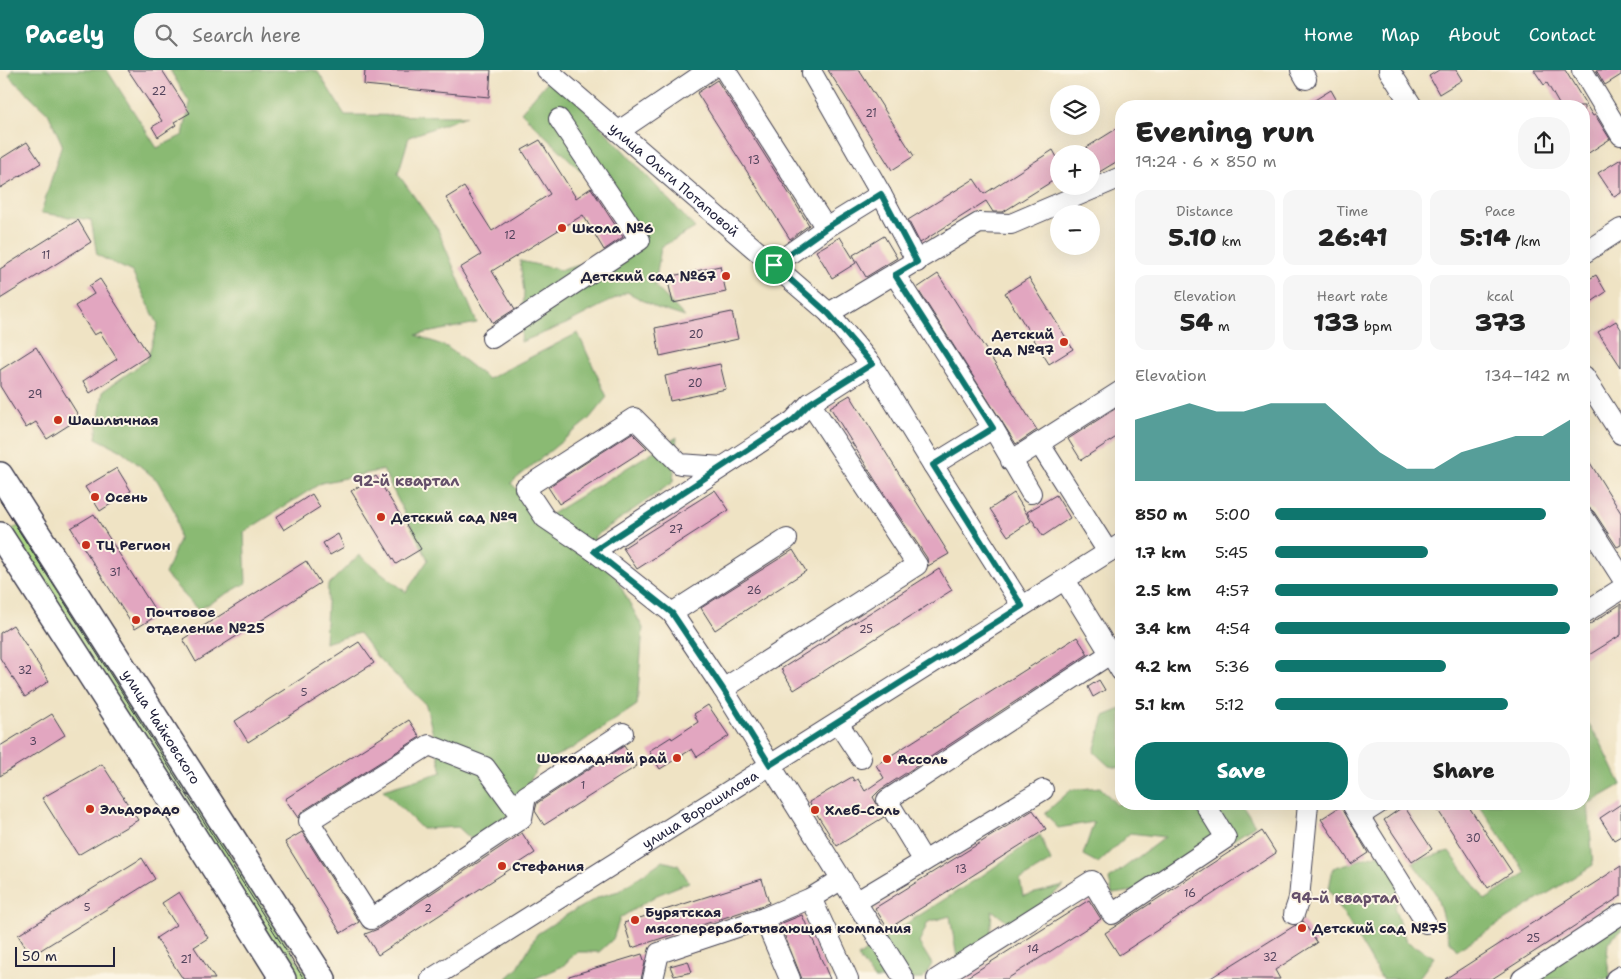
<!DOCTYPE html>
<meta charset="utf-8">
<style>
:root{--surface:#fff;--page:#f6f6f6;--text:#222;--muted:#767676;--accent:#0f766e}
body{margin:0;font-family:"Shantell Sans",sans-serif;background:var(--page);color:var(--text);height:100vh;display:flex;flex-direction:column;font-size:19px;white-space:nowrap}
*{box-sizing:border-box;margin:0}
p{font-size:16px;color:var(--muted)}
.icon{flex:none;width:28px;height:28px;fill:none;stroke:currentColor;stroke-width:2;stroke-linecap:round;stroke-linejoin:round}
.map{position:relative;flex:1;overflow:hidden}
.sheet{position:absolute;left:1115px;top:30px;width:475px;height:710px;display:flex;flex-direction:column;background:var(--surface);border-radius:20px;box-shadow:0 5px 20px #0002}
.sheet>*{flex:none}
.fabs{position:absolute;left:1050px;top:15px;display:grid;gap:10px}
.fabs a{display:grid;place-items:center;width:50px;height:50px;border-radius:50%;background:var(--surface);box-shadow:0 5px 20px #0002;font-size:25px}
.scale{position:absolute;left:15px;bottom:12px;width:100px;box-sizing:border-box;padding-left:5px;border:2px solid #22223b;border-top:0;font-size:14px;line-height:18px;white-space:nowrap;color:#22223b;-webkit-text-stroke:4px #fcf5e5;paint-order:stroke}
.pin{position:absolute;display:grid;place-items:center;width:42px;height:42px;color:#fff;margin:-21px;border:2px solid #fff;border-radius:50%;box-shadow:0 1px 5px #0007}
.round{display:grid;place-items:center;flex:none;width:52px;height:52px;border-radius:20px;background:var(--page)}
.head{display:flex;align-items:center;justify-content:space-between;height:85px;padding:0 20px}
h1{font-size:28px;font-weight:800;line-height:38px}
.metrics{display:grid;grid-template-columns:repeat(3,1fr);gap:8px;height:85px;padding:5px 20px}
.metrics div{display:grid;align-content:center;border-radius:12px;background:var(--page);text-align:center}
.metrics b{font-size:25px;font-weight:800}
.metrics small{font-size:14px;font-weight:400}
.metrics p{font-size:14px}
.chart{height:140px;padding:10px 20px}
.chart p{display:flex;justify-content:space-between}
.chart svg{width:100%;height:90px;margin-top:5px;fill:var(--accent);opacity:.7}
.action{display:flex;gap:10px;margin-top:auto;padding:10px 20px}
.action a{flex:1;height:58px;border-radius:20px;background:var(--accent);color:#fff;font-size:20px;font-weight:800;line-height:58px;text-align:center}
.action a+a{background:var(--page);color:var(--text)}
ul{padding:0 20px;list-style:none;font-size:16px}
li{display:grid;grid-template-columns:80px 60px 1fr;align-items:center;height:38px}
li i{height:12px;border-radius:6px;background:var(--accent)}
header{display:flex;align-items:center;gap:30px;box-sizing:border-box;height:70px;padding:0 25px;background:var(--accent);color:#fff}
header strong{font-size:24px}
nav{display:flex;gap:28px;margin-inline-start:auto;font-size:18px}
.search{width:350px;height:45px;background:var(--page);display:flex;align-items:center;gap:12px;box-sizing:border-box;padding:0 18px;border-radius:20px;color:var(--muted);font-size:19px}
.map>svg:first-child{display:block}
.green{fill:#aeda86;stroke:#687e60}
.forest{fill:#8aba73;stroke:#566e57}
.building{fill:#e2a6c0}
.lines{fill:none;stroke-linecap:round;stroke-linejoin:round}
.minor-casing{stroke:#413f50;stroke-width:22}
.major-casing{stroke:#413f50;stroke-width:28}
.minor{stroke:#fff;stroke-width:20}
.major{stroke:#fff;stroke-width:25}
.tram{stroke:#22223b;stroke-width:1}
.route-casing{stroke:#fff;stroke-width:10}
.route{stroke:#0f766e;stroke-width:6}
.poi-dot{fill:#c8321e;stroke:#fcf5e5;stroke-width:2}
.labels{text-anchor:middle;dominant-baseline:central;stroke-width:4;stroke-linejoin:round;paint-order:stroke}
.number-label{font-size:11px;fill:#52435c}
.street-label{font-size:14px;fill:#22223b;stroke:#fcf5e5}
.poi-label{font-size:14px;font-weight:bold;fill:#22223b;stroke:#fcf5e5;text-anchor:start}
.neighbourhood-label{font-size:15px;font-weight:bold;fill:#65506a;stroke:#fcf5e5}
</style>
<header>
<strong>Pacely</strong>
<div class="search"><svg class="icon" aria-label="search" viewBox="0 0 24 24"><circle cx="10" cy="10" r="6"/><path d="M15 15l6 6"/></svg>Search here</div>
<nav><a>Home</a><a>Map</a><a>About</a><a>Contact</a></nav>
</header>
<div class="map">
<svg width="1621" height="909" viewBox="0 0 1621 909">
<rect width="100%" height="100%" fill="#fcf5e5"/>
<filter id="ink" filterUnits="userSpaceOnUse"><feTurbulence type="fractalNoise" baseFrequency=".02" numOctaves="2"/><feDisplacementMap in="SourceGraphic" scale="10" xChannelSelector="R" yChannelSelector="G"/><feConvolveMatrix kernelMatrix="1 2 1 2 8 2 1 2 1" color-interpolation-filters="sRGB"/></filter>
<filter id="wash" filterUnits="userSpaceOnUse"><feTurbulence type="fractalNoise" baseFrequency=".0096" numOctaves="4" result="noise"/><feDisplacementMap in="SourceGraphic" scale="20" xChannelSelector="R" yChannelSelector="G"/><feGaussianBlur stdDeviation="1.12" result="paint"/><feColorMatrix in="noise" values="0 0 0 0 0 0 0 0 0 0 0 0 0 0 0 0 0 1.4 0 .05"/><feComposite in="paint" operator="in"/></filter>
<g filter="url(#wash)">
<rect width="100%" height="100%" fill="#efe3c4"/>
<polygon class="green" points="21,455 309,909 294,909 8,461"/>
<g class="forest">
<polygon points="12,0 107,0 157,78 183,65 190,33 170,0 312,0 318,2 345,45 466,46 409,67 398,104 438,160 477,253 416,265 447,277 488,309 578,263 607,327 589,349 511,413 545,448 677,367 673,412 594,467 643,558 637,635 573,678 541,693 501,755 471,769 458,757 422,759 383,720 442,702 426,635 377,587 359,563 325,573 328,515 359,485 406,522 428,490 383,400 321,413 244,462 246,513 198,540 165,504 179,470 176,444 157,410 122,381 96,368 103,321 147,290 158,254 132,202 97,185 91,150 41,143 62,74 48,43 9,6"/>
<polygon points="553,5 695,158 661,177 655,216 685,247 657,238 627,222 566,254 521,272 524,222 520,191 561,200 635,181 628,147 521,42"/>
<polygon points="1121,639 1121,698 1109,696 1094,682 1104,646"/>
<polygon points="1584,648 1600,671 1621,715 1588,734 1593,795 1457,880 1449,870 1436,824 1412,792 1449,781 1485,830 1526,803 1478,734 1584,734"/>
<polygon points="1100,717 1117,735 1121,732 1121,734 1193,734 1200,745 1222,734 1241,734 1255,755 1157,818 1112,824 1109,809 1165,767 1130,763 1098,793 1083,785 1094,752 1058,758 1045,743 1071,720"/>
<polygon points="1040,765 1051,791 1020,810 1023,826 1064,816 1012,856 992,840 990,870 957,888 950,846 928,852 919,873 932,894 923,909 874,909 858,887 885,867 983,805"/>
<polygon points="1382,783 1405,819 1394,837 1406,871 1434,887 1418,909 1382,909 1329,819 1333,798"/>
<polygon points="662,791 678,795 689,812 657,825 620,848 613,869 599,882 576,882 563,896 534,909 506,909 517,899 537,864 568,844 601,826 619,821"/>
<polygon points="1621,835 1621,861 1608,872 1607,890 1611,909 1519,909"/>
</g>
<g id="blocks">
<g class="building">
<polygon points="128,0 162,0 190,43 174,52 176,55 158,67 152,57 162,51"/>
<polygon points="365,0 491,0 489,27 364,15"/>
<polygon points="828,0 859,0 914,86 892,100"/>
<polygon points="1439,0 1456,0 1462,10 1439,24 1429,6"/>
<polygon points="1534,0 1565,0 1593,46 1595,45 1610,69 1584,86 1584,36 1560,36 1547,13 1544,15"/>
<polygon points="1596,0 1621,0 1621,5 1605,15"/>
<polygon points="717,10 809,155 790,169 697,23"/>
<polygon points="1331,20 1340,36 1305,36"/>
<polygon points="1121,56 1121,89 1091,107 1091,84 1076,84"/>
<polygon points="540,70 576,128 591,118 623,167 604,180 583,145 492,201 515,239 493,253 460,198 481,185 446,128 464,117 492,161 550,124 522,80"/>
<polygon points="27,72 41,93 0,118 0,89"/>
<polygon points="1053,80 1059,91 1059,107 1003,142 993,142 986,131 920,173 908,150 974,109 984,124"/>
<polygon points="1621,89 1621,123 1614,127 1598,103"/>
<polygon points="78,150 91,172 0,229 0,199"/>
<polygon points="884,166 897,188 866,207 853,185"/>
<polygon points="840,167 856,193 832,208 816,181"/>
<polygon points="720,196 726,222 673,233 667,207"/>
<polygon points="938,204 1037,360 1016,374 917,218"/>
<polygon points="1596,205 1606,222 1584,237 1584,212"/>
<polygon points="1029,208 1073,279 1049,294 1005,223"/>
<polygon points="100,209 149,285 90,323 83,311 117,289 100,262 94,265 75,236 94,224 89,216"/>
<polygon points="732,242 738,269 660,286 655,258"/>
<polygon points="1616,251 1621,259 1621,297 1598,262"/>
<polygon points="36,277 80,348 47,369 36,352 26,358 0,316 0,300"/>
<polygon points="720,294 726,319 670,331 665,306"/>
<polygon points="850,325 949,484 928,496 927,488 877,413 830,337"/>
<polygon points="1121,335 1121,364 1081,390 1068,369"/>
<polygon points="632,363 647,378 559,434 548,417"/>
<polygon points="1584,383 1621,443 1621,475 1617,477 1594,442 1588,437 1584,431"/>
<polygon points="117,398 131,421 100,441 85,417"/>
<polygon points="376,406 421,479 396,494 351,421"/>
<polygon points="715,420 729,440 637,499 623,478"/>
<polygon points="1014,423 1031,451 1008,466 990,439"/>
<polygon points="312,424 320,437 284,460 276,447"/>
<polygon points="1056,425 1070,448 1043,466 1027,442"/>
<polygon points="94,444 158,545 135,559 71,458"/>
<polygon points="338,464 344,477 330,485 323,473"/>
<polygon points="793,480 806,501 715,560 701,538"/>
<polygon points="306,491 320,513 196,592 183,569"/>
<polygon points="939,499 952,520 794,620 781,599"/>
<polygon points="1621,534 1621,565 1584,588 1584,558"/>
<polygon points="13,555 49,611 25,627 0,588 0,563"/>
<polygon points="1077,567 1088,584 880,720 873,727 884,747 837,776 809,732 852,707 854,711 858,709 865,721 884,708 876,695"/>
<polygon points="359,572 374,593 248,672 235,651"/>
<polygon points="1099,610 1105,620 1093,627 1088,617"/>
<polygon points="708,635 729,666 697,687 692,679 660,699 649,681 671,667 672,669 698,652 694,644"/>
<polygon points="52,644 65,665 0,706 0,676"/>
<polygon points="409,650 420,667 303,741 298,748 285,729"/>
<polygon points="624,676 637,696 544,755 535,741 537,733"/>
<polygon points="102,694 138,750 78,785 42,728"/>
<polygon points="1434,734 1467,734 1512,802 1488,818"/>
<polygon points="1621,734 1621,766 1614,770 1600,748"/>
<polygon points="1341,736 1368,783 1351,794 1321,749"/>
<polygon points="1404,736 1432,779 1412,792 1384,750"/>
<polygon points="1033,740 1046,759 888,859 875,838"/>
<polygon points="1262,761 1276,783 1119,885 1105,863"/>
<polygon points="302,762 359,852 341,863 285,772"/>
<polygon points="522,763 535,783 378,885 365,864 378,859"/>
<polygon points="142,788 155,809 31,886 18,865"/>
<polygon points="1621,796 1621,826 1492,909 1445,909"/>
<polygon points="762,809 769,833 632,878 624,853"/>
<polygon points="179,822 208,868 194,877 215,909 183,909 156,868 176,855 162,833"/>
<polygon points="1089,830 1101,849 1007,909 964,909"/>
<polygon points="802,845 830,909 802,909 780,854"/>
<polygon points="1303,851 1317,873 1275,900 1280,909 1209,909 1294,856 1297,855"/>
<polygon points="642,884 645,893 641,909 569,909 569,906"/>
<polygon points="688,891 692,902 674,906 670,896"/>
</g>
</g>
</g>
<g filter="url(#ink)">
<use href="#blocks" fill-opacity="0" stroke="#413f50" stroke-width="1"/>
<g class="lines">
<g class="minor-casing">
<g id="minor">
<path id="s1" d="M547,0l282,243 42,51 62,101 89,141"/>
<polyline points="725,0 826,158"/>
<polyline points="1301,0 1306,9"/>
<polyline points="1389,0 1412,36"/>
<polyline points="1582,0 1621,65"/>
<polyline points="619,61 709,0"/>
<polyline points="881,124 917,192"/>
<polyline points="1584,183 1621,159"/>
<polyline points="774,195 826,158 881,124 812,3"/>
<polyline points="895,205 993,358 1031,423"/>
<polyline points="829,243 979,153 1011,154 1121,107"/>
<polyline points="492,268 640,170 559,49"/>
<polyline points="1584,306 1621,364"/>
<polyline points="1039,373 1108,482"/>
<polyline points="1011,391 1121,321"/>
<polyline points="933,395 993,358"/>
<polyline points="722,397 680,394 634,348 525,418 545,448 594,481 672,543 723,619 904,909"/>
<polyline points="1584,448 1621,506"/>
<polyline points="594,481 793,351 810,333 871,294"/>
<polyline points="1065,510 1121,601"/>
<polyline points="672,543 787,469"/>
<polyline points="1584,543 1621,519"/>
<polyline points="723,619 917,495 810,333"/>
<polyline points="838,653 861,688"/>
<polyline points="1352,734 1359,746 1378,734"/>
<polyline points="1359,746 1426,853"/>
<polyline points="522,748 485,697 429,675 309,751 371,849 522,748 526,726 623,663"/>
<polyline points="924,791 887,730 1110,584"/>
<polyline points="811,828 848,909"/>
<polyline points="856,832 1043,720"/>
<polyline points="1294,844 1299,829 1308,734"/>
<polyline points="764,848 790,909"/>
<path id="s2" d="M431,909l690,-435"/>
<polyline points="653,909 659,883 764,848 811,828 842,809"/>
<polyline points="937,909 1092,811 1112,844 1226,768 1205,734"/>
<polyline points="1522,909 1621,844"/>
<polyline points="1616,909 1621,906"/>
</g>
</g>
<g class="major-casing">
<g id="major">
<path id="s3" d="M0,405l323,504"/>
<polyline points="0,465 184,750 283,909"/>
</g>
</g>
<use href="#minor" class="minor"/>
<use href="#major" class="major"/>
<polyline class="tram" points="0,431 304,909"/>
</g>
</g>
<g class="lines" filter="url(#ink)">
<g class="route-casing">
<polygon id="route" points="881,124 917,192 895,205 993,358 933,395 1022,536 770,695 723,619 672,543 594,481 793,350 810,333 872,294 829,244 774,195 826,158"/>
</g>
<use href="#route" class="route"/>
</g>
<g class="poi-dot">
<circle cx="562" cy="158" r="5"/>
<circle cx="726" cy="206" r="5"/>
<circle cx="1064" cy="272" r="5"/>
<circle cx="58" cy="350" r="5"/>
<circle cx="95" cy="427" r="5"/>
<circle cx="381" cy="447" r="5"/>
<circle cx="86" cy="475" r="5"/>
<circle cx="136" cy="550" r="5"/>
<circle cx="677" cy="688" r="5"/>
<circle cx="887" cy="689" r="5"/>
<circle cx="90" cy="739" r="5"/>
<circle cx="815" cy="740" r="5"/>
<circle cx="502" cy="796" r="5"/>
<circle cx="635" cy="850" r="5"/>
<circle cx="1302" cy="858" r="5"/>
</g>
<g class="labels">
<g class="number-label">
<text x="159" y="21">22</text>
<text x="871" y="43">21</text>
<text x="754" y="90">13</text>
<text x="510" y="165">12</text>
<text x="46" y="185">11</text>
<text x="696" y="264">20</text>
<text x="695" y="313">20</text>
<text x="35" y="324">29</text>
<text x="676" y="459">27</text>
<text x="115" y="502">31</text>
<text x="754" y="520">26</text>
<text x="866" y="559">25</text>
<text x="25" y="600">32</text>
<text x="304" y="622">5</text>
<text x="33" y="671">3</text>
<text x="583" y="715">1</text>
<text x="1473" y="768">30</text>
<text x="961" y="799">13</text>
<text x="1190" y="823">16</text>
<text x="87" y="837">5</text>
<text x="428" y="838">2</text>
<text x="1533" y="868">25</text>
<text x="1033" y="879">14</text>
<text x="1270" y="887">32</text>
<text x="186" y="889">21</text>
</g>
<g class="street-label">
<text stroke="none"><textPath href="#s1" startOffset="168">улица Ольги Потаповой</textPath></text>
<text stroke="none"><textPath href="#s3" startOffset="299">улица Чайковского</textPath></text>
<text stroke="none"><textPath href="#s2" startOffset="318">улица Ворошилова</textPath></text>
</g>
<g class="poi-label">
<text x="572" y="158">Школа №6</text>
<text x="716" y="206" text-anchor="end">Детский сад №67</text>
<text x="1054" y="264" text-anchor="end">Детский<tspan x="1054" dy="16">сад №97</tspan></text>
<text x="68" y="350">Шашлычная</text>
<text x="105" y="427">Осень</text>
<text x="391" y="447">Детский сад №9</text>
<text x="96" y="475">ТЦ Регион</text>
<text x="146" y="542">Почтовое<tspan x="146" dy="16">отделение №25</tspan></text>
<text x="667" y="688" text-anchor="end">Шоколадный рай</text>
<text x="897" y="689">Ассоль</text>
<text x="100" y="739">Эльдорадо</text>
<text x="825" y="740">Хлеб-Соль</text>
<text x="512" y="796">Стефания</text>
<text x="645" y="842">Бурятская<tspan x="645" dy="16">мясоперерабатывающая компания</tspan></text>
<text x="1312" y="858">Детский сад №75</text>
</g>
<g class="neighbourhood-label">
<text x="406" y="411">92-й квартал</text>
<text x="1345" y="828">94-й квартал</text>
</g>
</g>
</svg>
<div class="fabs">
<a><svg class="icon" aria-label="layers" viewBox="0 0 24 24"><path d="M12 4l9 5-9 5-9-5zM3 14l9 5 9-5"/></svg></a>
<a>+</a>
<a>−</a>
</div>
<div class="scale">50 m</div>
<div class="pin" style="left:774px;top:195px;background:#1e9e55"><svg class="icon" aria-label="arrive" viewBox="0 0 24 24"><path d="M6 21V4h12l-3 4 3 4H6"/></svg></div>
<section class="sheet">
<div class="head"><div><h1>Evening run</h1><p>19:24 · 6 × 850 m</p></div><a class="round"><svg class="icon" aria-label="share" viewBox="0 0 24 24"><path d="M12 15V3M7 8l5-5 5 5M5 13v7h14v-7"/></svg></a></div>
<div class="metrics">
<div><p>Distance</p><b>5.10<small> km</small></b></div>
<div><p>Time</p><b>26:41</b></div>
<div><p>Pace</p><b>5:14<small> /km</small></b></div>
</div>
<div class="metrics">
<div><p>Elevation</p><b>54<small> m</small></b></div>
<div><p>Heart rate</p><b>133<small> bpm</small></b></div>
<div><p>kcal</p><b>373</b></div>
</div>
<div class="chart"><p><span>Elevation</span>134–142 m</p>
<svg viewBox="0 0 160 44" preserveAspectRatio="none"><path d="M0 44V14L10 10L20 6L30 10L40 10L50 6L60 6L70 6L80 18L90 30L100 38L110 38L120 30L130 26L140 22L150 22L160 14V44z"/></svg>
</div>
<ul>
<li><b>850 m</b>5:00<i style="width:92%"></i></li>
<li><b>1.7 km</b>5:45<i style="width:52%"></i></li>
<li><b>2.5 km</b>4:57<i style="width:96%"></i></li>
<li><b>3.4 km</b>4:54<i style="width:100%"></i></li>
<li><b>4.2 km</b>5:36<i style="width:58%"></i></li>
<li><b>5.1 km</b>5:12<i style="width:79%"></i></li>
</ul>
<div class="action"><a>Save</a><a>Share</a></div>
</section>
</div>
